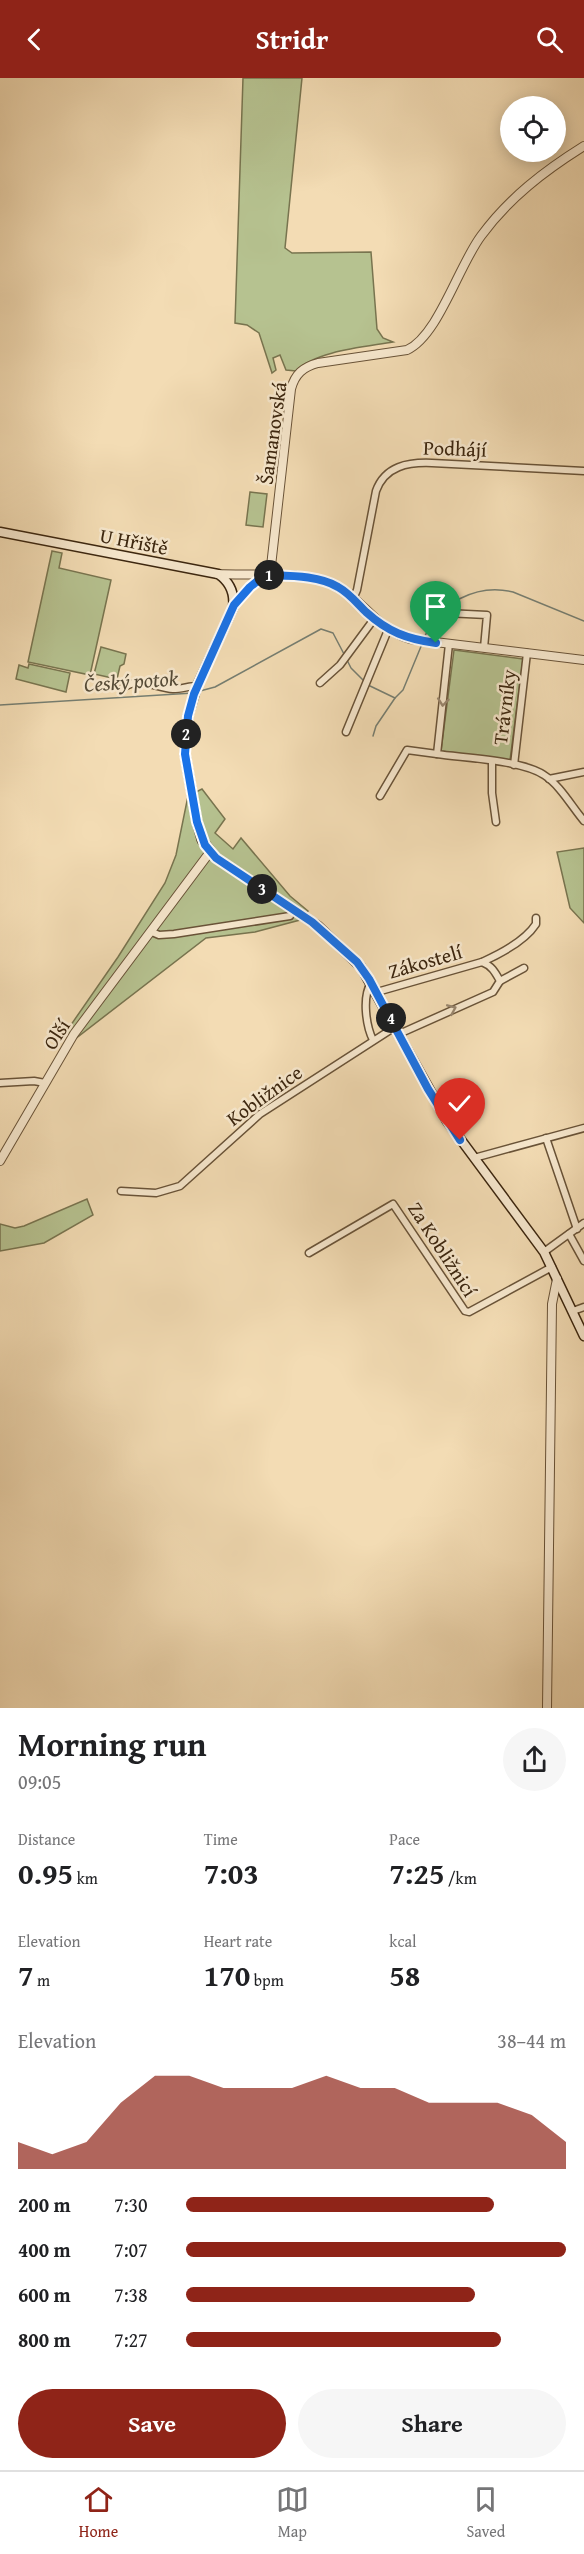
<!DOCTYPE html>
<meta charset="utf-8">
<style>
:root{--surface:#fff;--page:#f6f6f6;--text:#202124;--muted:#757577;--line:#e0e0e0;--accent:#8f2418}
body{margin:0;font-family:"Gentium Book Plus",serif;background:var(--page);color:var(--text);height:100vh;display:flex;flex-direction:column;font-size:22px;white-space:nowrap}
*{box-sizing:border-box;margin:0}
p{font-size:20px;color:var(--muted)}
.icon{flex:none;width:33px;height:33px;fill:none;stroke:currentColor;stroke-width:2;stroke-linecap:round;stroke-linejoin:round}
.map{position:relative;height:1630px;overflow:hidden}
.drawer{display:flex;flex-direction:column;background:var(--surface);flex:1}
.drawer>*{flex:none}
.controls{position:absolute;left:500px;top:18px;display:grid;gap:12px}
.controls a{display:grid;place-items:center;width:66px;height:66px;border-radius:50%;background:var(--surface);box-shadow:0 3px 15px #0003;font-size:30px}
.pin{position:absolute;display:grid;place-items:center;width:51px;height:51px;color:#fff;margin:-62px -26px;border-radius:50% 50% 50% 0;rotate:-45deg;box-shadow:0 0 6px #0007}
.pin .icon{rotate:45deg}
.km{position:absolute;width:30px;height:30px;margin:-15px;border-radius:50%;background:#222;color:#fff;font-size:16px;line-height:30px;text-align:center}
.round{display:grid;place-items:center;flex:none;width:63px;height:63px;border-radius:32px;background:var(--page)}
.headline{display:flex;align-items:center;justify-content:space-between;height:102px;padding:0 18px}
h1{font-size:33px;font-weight:800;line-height:45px}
.figures{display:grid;grid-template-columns:repeat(3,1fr);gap:9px;height:102px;padding:6px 18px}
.figures div{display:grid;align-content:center}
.figures b{font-size:30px;font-weight:800}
.figures small{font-size:16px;font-weight:400}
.figures p{font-size:16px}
.chart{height:168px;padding:12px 18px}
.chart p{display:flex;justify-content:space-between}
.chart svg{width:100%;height:108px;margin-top:6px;fill:var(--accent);opacity:.7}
.action{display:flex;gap:12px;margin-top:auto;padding:12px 18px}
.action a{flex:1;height:69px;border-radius:36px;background:var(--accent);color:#fff;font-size:24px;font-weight:800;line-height:69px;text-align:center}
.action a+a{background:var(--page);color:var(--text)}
ul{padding:0 18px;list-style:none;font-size:20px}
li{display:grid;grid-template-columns:96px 72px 1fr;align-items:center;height:45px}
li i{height:15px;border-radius:8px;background:var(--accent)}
header{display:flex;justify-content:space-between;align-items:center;height:78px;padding:0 18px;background:var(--accent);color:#fff;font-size:27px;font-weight:800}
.dock{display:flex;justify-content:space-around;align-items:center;height:84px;border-top:2px solid var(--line);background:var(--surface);font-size:16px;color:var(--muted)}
.dock a{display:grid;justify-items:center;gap:3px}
.dock .current{color:var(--accent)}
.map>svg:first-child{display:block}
.green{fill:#b6c290;stroke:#78744f;stroke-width:1.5}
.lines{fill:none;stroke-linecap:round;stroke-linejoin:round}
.stream{stroke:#767e71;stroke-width:1.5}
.minor-casing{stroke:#695338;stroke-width:9}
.tertiary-casing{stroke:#695338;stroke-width:10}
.secondary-casing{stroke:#3b250e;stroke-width:11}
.minor{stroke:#f7e8ce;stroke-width:6}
.tertiary{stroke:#f7e8ce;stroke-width:8}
.secondary{stroke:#f7e8ce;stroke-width:8}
.oneway{stroke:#99866e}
.route-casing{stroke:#fff;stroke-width:12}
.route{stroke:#1a73e8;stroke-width:8}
.labels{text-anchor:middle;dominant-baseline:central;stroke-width:5;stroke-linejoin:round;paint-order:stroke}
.street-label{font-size:20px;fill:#3b250e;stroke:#f7e8ce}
.water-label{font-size:21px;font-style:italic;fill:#544a37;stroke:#f7e8ce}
</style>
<header><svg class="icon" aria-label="back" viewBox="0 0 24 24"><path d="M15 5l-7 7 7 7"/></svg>Stridr<svg class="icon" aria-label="search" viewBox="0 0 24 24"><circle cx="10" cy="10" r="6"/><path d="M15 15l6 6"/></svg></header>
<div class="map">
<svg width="584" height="1630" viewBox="0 0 584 1630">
<rect width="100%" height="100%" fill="#f3dcb4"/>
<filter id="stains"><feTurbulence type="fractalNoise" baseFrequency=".00333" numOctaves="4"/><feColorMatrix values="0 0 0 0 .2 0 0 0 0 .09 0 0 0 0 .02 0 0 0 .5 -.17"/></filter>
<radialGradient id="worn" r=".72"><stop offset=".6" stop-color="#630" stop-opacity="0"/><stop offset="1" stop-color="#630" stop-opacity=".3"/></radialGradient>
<g class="green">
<path d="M243,0h59l-17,170 7,5 79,-1 6,77 6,9 10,4c-28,5 -78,9 -97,29l-10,-1 -6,-15 -7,3 3,12 -4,3 -13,-40 -12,-8 -12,-2z"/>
<polygon points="250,414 267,416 263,449 246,447"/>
<polygon points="52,473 62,475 59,490 111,502 90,597 28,584"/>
<polygon points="101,569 126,576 124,586 120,588 117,601 94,596"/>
<polygon points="454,572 523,581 510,682 441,673"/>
<polygon points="29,586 70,595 66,614 16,601 19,587 28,590"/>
<polygon points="202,711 225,741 215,755 233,771 241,760 290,818 308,833 300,842 255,854 206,860 75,961 66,954 118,879 165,805 176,777 188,718"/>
<polygon points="584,770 584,845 570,830 557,774"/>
<polygon points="87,1121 93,1137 44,1165 0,1173 0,1146 15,1150 24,1148"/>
</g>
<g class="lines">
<g class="stream">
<path d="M425,558c14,-33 52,-53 88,-44l71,29"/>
<polyline points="347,582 351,590 365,604"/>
<polyline points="368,607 395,620 403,612 422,566"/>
<polyline points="200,613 215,609 321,551 333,555 345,578"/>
<polyline points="0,627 193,615"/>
<polyline points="373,658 376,648 395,620"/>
</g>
<g class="minor-casing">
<g id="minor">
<path d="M353,521l4,-9 19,-99c9,-25 32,-29 56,-28l152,8"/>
<polyline points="434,564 439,546 446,535 487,537 484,570"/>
<path d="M449,566l-12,110c27,4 85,6 107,21 16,10 28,32 40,46"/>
<polyline points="320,605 340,587 374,541"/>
<path d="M123,610c16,-12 33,0 50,1 9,0 16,-3 24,-3"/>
<polyline points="346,654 388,552"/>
<polyline points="492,684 492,715 496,744"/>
<polyline points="514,687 527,575"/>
<polyline points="549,701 584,694"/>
<polyline points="380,718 407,672 437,676"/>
<polyline points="152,854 159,857 174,856 290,838"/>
<path d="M482,884c18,-8 43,-21 54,-38v-6"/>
<polyline points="500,903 524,890"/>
<path d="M371,905c-9,14 -5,43 2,57"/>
<path d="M377,914l105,-30c10,4 13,10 18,19l-7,11 -94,42"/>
<polyline points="0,1005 34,1003 45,1005"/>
<polyline points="546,1060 577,1151"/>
<polyline points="474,1080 584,1050"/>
<polyline points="121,1113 156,1115 180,1108 260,1036 395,949"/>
<polyline points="569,1156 584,1183"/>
<polyline points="544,1174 584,1145"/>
<polyline points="309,1175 393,1126 465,1233 469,1234 552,1189"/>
<polyline points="573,1233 584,1229"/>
</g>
</g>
<g class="tertiary-casing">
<g id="tertiary">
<path d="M218,496c35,2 87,-4 118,12 29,15 40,43 74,53l174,21"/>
<path d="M270,497l21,-186c4,-15 12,-22 27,-26l89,-13c31,-14 51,-83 74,-114 28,-38 63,-65 103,-90"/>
<polyline points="234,527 250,509 265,497"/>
<polyline points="0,1083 74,956 210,774"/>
<polyline points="547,1630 552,1226 557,1201"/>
</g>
</g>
<g class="secondary-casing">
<path id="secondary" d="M0,454l218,42c12,8 17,19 15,34l-36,78 -9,30 -3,38 12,68 5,18 14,18 102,68 43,41 86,154 97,131 40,84"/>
</g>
<use href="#minor" class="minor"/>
<use href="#tertiary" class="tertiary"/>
<use href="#secondary" class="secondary"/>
</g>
<defs><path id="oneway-chevron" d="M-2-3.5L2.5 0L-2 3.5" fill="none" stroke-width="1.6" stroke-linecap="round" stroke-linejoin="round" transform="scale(1.5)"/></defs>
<g class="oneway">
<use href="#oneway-chevron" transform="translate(443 624) rotate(96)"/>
<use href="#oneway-chevron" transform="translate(452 931) rotate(-23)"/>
</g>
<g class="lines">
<g class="route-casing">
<path id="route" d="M436,565c-29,-4 -48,-11 -70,-31 -9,-9 -17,-19 -28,-25 -20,-12 -50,-11 -73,-12l-15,12 -16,18 -40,89 -6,22 -3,38 12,68 8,23 11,13 96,64 45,40 12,17 59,110 32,51"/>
</g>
<use href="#route" class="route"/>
</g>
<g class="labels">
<g class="street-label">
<text transform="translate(272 355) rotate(-82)">Šamanovská</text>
<text transform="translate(455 370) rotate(2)">Podhájí</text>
<text transform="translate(134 463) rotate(11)">U Hřiště</text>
<text transform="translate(504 629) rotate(-83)">Trávníky</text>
<text transform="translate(425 883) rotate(-16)">Zákostelí</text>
<text transform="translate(56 956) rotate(-57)">Olší</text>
<text transform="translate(264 1017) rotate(-36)">Kobližnice</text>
<text transform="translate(443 1171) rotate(57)">Za Kobližnicí</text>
</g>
<g class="water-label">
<text transform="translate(131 603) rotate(-4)">Český potok</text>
</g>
</g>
<rect width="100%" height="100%" filter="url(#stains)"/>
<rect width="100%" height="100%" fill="url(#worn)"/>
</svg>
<div class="controls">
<a><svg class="icon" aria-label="locate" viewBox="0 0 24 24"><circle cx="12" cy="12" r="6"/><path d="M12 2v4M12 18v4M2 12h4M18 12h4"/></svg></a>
</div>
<div class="pin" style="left:436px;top:565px;background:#1e9e55"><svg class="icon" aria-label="arrive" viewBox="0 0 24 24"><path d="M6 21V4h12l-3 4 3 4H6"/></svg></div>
<div class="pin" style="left:460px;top:1062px;background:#d93025"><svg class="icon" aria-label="check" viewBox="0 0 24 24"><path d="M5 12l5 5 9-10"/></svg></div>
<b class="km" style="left:269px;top:497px">1</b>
<b class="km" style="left:186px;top:656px">2</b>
<b class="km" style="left:262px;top:811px">3</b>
<b class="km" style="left:391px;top:940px">4</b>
</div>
<section class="drawer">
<div class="headline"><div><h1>Morning run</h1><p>09:05</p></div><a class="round"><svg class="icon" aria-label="share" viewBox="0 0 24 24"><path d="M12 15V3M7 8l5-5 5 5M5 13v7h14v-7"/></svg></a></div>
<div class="figures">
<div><p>Distance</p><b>0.95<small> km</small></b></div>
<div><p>Time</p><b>7:03</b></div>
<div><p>Pace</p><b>7:25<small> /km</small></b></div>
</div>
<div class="figures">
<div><p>Elevation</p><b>7<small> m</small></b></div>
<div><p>Heart rate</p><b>170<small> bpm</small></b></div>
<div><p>kcal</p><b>58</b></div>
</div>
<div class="chart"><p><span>Elevation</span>38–44 m</p>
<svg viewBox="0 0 160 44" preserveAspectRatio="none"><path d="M0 44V33L10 38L20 33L30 17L40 6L50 6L60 11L70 11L80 11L90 6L100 11L110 11L120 17L130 17L140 17L150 22L160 33V44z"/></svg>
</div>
<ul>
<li><b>200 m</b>7:30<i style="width:81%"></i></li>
<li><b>400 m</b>7:07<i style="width:100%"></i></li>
<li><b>600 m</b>7:38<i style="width:76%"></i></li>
<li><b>800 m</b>7:27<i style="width:83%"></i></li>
</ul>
<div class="action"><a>Save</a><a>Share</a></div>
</section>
<nav class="dock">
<a class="current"><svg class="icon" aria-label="home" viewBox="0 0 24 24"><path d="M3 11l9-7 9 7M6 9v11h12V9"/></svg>Home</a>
<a><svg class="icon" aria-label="map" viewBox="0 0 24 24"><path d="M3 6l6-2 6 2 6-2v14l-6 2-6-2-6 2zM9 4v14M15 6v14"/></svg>Map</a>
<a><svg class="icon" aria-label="saved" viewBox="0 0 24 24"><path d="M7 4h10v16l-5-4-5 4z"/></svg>Saved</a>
</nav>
